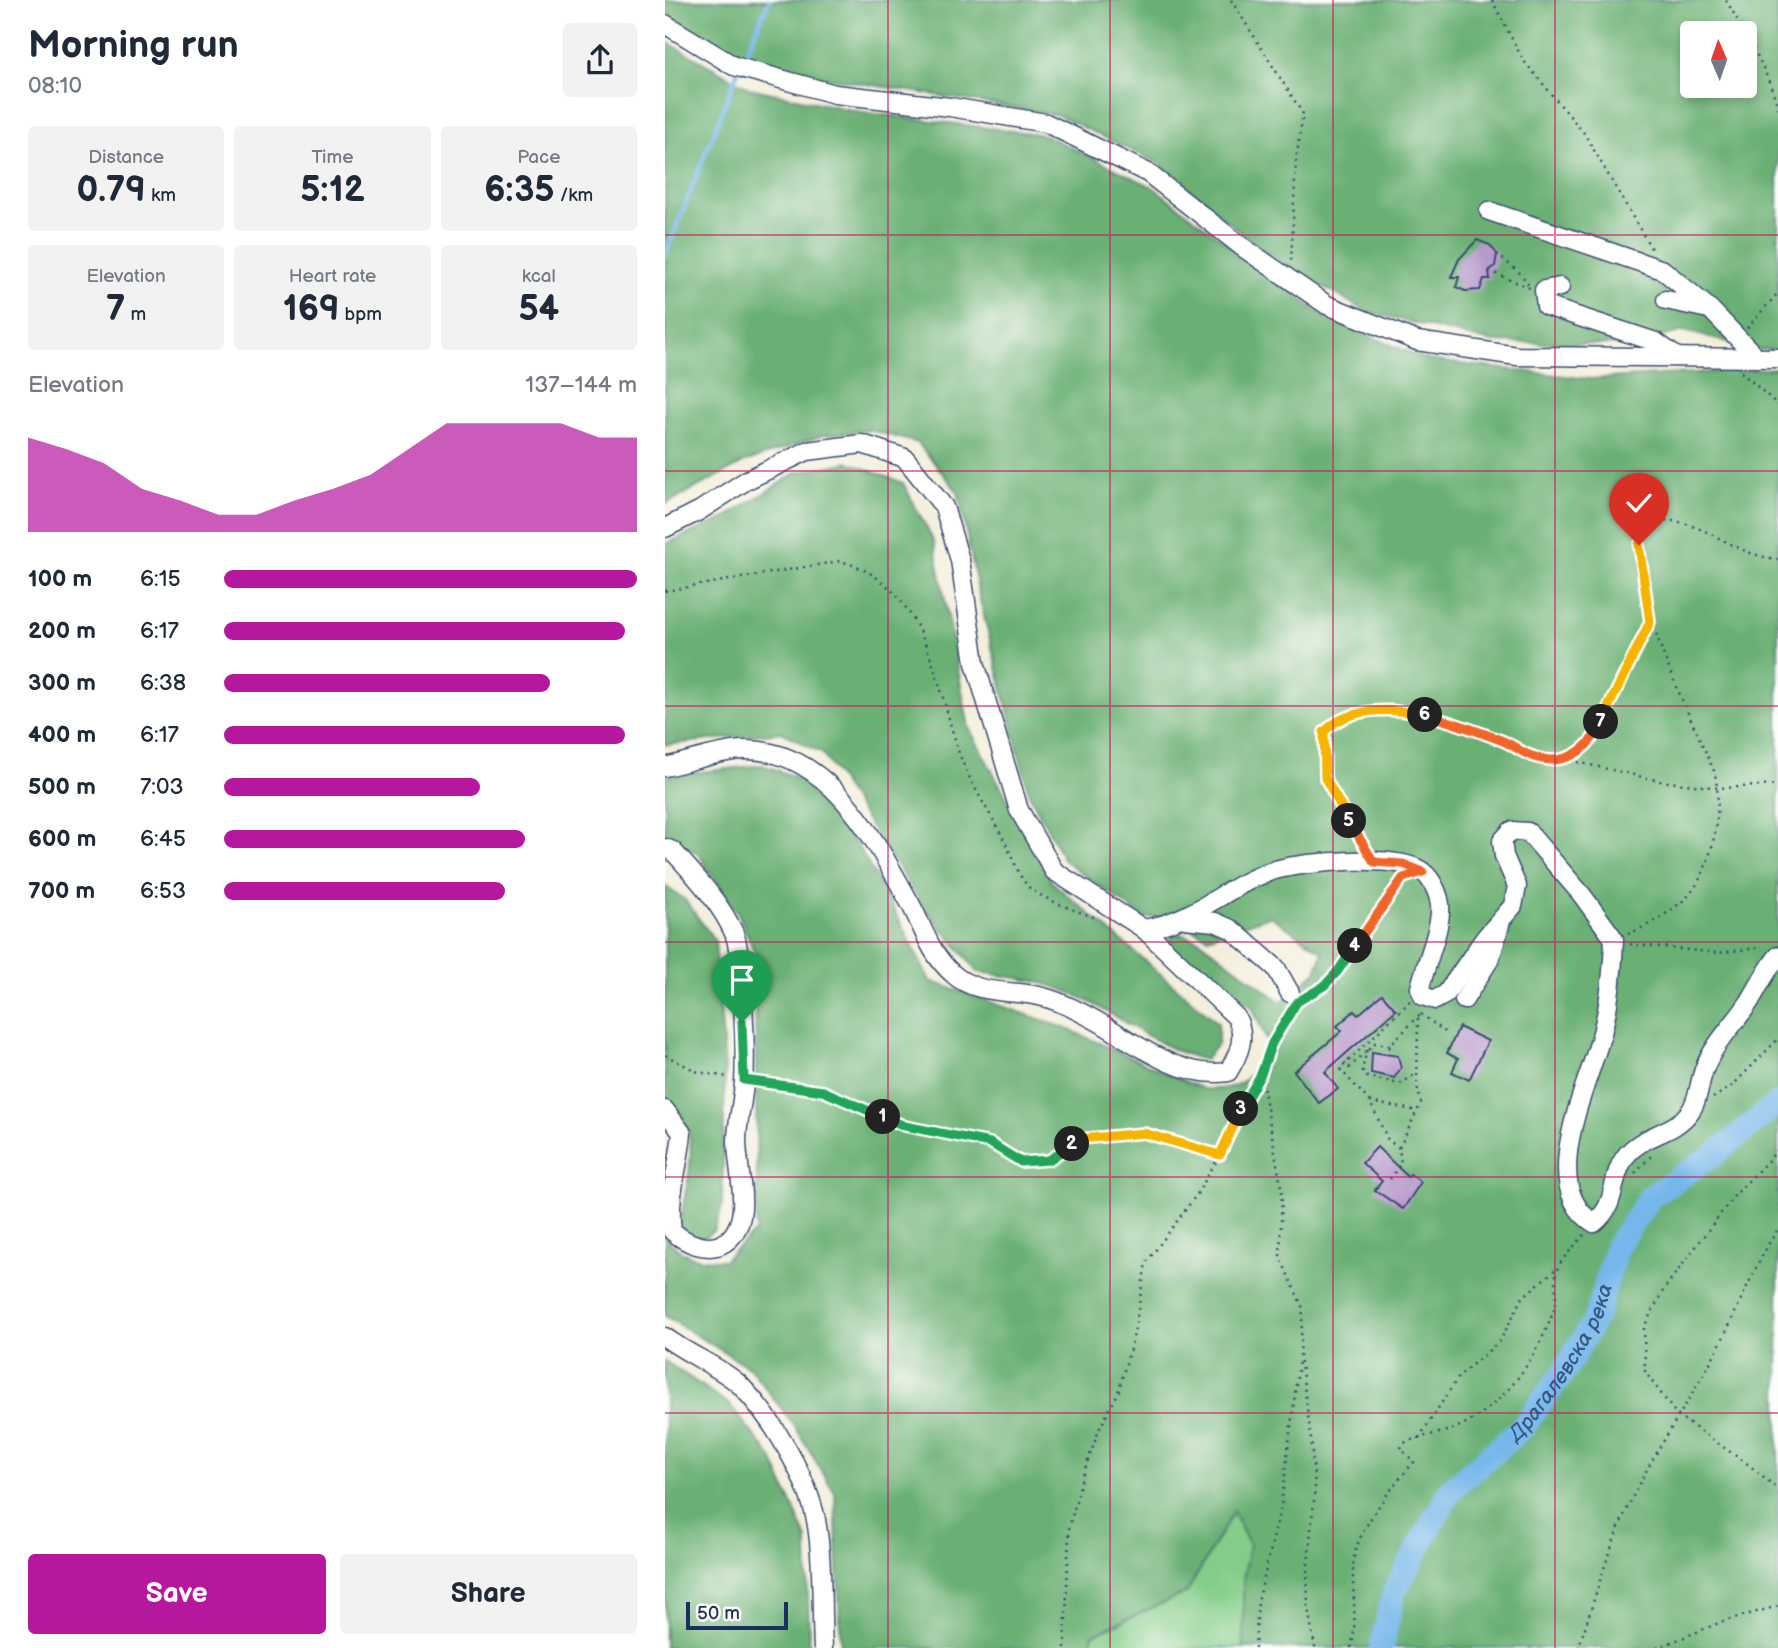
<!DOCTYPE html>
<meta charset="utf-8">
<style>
:root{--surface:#fff;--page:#f2f2f3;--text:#1f2937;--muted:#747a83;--accent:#b5179e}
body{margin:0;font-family:"Balsamiq Sans",sans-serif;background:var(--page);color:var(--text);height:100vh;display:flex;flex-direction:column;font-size:26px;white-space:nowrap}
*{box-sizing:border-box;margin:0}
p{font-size:23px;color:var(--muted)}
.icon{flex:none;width:38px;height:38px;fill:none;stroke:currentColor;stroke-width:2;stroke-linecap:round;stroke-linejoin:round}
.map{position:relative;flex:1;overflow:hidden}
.details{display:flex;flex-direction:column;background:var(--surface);width:665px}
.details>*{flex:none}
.needle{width:46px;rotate:358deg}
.controls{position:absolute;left:1015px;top:21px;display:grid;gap:14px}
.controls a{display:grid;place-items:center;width:77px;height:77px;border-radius:7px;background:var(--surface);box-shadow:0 4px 10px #0003;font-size:35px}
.scale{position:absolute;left:21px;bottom:18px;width:102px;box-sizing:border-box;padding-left:7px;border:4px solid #1b2f5e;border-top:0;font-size:19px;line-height:24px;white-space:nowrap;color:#1b2f5e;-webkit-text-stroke:5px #fdfcf7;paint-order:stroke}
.pin{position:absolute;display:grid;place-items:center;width:60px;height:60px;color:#fff;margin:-72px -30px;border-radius:50% 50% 50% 0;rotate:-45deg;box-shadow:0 0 7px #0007}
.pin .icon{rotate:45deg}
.km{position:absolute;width:35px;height:35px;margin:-18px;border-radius:50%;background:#222;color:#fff;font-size:19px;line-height:35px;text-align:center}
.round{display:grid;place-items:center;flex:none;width:74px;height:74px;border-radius:7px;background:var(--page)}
.headline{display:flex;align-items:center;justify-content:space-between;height:119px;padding:0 28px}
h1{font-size:38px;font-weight:800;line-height:52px}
.figures{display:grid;grid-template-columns:repeat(3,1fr);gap:10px;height:119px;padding:7px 28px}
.figures div{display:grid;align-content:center;border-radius:7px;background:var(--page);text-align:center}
.figures b{font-size:35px;font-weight:800}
.figures small{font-size:19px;font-weight:400}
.figures p{font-size:19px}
.chart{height:196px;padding:14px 28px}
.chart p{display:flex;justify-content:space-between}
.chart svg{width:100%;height:126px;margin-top:7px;fill:var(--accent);opacity:.7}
.button{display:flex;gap:14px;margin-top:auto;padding:14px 28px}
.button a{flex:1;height:80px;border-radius:7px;background:var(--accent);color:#fff;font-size:28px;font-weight:800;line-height:80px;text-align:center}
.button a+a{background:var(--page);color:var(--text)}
ul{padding:0 28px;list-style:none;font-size:23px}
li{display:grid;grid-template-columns:112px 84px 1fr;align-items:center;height:52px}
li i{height:18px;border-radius:9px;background:var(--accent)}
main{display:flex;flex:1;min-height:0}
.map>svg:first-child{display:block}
.green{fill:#83cd89;stroke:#4f7e74;stroke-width:2}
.forest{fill:#6ab075;stroke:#42706a;stroke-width:2;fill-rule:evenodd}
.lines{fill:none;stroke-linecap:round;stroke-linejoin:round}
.stream{stroke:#76b7eb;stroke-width:4.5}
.river{stroke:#76b7eb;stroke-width:24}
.building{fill:#b799cb}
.minor-casing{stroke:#3b4c71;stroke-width:21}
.path{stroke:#3b4c71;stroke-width:2.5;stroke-dasharray:2 5;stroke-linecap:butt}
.minor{stroke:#fff;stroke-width:18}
.split-1-casing{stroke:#fff;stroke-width:14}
.split-2-casing{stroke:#fff;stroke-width:14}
.split-3-casing{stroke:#fff;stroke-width:14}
.split-4-casing{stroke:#fff;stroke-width:14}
.split-5-casing{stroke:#fff;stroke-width:14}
.split-6-casing{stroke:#fff;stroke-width:14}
.split-7-casing{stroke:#fff;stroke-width:14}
.split-8-casing{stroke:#fff;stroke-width:14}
.split-1{stroke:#22a559;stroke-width:9}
.split-2{stroke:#22a559;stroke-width:9}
.split-3{stroke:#f5b400;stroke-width:9}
.split-4{stroke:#22a559;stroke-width:9}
.split-5{stroke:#f0652b;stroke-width:9}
.split-6{stroke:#f5b400;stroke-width:9}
.split-7{stroke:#f0652b;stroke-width:9}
.split-8{stroke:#f5b400;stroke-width:9}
.grid{fill:none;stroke:#c2185b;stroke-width:2;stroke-opacity:0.55}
.labels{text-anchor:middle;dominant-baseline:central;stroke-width:5;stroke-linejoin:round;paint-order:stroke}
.water-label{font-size:21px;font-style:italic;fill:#365888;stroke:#fdfcf7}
</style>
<main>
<section class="details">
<div class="headline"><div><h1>Morning run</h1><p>08:10</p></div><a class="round"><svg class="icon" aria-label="share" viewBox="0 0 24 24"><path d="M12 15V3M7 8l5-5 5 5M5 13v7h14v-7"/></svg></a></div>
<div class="figures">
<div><p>Distance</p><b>0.79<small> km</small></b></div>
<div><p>Time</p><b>5:12</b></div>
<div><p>Pace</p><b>6:35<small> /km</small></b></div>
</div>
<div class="figures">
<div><p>Elevation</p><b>7<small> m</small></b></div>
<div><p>Heart rate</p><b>169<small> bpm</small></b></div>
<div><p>kcal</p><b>54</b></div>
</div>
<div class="chart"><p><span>Elevation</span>137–144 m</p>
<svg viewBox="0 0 160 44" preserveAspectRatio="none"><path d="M0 44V11L10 15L20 20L30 29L40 33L50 38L60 38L70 33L80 29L90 24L100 15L110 6L120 6L130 6L140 6L150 11L160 11V44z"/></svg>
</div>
<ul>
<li><b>100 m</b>6:15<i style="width:100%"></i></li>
<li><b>200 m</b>6:17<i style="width:97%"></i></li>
<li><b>300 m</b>6:38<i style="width:79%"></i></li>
<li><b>400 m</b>6:17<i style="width:97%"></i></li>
<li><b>500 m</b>7:03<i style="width:62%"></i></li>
<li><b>600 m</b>6:45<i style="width:73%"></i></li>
<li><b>700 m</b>6:53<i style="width:68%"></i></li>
</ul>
<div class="button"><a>Save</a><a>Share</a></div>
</section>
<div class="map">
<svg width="1113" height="1648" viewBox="0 0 1113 1648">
<rect width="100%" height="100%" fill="#fdfcf7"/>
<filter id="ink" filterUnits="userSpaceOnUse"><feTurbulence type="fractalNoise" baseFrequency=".0143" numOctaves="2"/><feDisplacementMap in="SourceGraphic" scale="14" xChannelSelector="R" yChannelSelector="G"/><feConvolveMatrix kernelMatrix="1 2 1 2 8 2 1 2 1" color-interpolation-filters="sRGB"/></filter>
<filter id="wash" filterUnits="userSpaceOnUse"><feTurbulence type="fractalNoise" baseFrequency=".00686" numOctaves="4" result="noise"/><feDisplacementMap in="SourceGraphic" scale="28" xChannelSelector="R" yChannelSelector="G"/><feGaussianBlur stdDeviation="1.57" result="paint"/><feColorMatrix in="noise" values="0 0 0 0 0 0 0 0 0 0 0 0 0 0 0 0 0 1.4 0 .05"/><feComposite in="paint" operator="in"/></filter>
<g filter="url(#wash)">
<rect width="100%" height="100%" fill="#f3efdc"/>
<polygon class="green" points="568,1512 584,1544 578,1581 579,1648 427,1648 427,1635 522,1592"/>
<g class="forest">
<path d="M0,0h1113v350h-18l-76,-19 -55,14 -137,-3 -127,-31 -102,-60 -103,-87 -102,-49 -260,-42 -90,-28 -43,-32zM1027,33h53v53h-53z"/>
<path d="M0,41l84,47 112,24 184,23 108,52 173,131 102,42 162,19 188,-11v1280h-534l-1,-67 6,-37 -16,-32 -46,80 -95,43v13h-251l-6,-155 -41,-68 -44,-57 -85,-52v-79c18,21 32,23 59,23l32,-29 1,-24 -2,-254 -16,-38 -40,-60 -34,-22v-57l97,-11 34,12 37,28 50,84 47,92 135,47 138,61c42,2 48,-11 65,-46l-16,-36 -85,-62 7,-13 25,8 82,62 35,-30 7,-20 -53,-36 -62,21 -42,-20 -22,1 -80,-58 -35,-66 -50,-198 -21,-104 -40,-49 -48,-13 -46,5 -79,27 -80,42z"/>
<path d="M183,462l55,21 31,59 35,186 83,154 166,141v20l-13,17c-44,-11 -79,-39 -119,-60 -34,-18 -70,-23 -108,-28l-54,-65 -102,-154 -40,-21 -117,13v-201l56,-24 77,-48z"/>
<path d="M0,886l20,14 30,41 10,127 -3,139 -8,23 -10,8 -14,-1 -10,-10c5,-45 28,-98 -15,-129z"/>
<polygon points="0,1361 65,1405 107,1458 142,1539 144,1648 0,1648"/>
</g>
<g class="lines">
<g class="stream">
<polyline points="77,63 104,0"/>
<polyline points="0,256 73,71"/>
</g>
<path class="river" id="s1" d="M716,1648l13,-56 57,-103 72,-62 41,-55 32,-55 21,-72 34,-49 67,-44 60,-49"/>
</g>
<g id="blocks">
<g class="building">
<polygon points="812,240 825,245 832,254 830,266 824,271 825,279 819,279 815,290 800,291 791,287 794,277 786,277 794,259"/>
<polygon points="717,994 731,1010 660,1072 673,1089 654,1103 629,1071 677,1031 672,1026 689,1011 693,1015"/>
<polygon points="794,1027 823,1041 804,1080 787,1072 793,1059 782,1053"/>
<polygon points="707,1052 733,1056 736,1068 729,1078 706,1073"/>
<polygon points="712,1147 743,1177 745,1174 756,1182 738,1209 710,1190 717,1181 697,1163"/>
</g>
</g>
</g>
<g filter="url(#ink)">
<use href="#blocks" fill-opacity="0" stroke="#3b4c71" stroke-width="2"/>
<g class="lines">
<g class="minor-casing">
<g id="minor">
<polyline points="0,24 69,66 170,94 285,107 381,123 483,173 576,246 662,305 752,341 852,356 1113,358"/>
<polyline points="824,211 998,270 1046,310 1092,358"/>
<polyline points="895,287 879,290 881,306 991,342 1012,357"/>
<polyline points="1001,300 1039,308"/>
<path d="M0,528l34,-17 48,-31 60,-29 55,-7 43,14 39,49 16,53 15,103 44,147 35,61 90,58 92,88c11,20 3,37 -8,55 -49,7 -91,-28 -131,-51 -16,-9 -39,-21 -58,-25 -28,-6 -63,-1 -86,-22 -23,-20 -29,-45 -43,-71 -36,-65 -82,-155 -167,-153 -25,1 -53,12 -78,17"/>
<path d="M0,848l8,3c22,25 47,51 61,82 9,21 12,122 10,149 -1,20 -7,39 -7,59 0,23 11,65 1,85 -14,32 -46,22 -66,5 -5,-34 7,-64 10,-98l-17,-23"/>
<polyline points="520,919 550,922 566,929 611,968 625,993"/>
<path d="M479,929c54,-9 82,-44 131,-59 28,-8 126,-17 148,2 9,7 16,22 17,33 2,22 -15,60 -20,83l3,8 12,4 11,-6 38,-55 29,-33 4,-20 -13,-30 -2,-15 9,-10 17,1 54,63 32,44c-1,30 -4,61 -11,90 -12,52 -69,157 -9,194 25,-20 15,-43 31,-66 17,-23 47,-22 64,-44 10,-12 10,-32 16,-46 10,-25 30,-43 45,-66 9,-15 16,-30 28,-45"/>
<polyline points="799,1000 825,959 835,925"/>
<path d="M0,1337c22,17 59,32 76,49 31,32 66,90 75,134 7,37 5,89 7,128"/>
</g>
</g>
<g class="path">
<polyline points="566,0 638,114 631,160 626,262"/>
<polyline points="827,0 858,60 919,133 987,250"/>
<path d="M1061,0c20,35 41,68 52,108"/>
<polyline points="832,254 856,274 864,286"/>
<polyline points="824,271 865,288"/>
<polyline points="1082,328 1113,293"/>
<polyline points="1076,372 1113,405"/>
<path d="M0,591l175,-30c85,21 96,121 119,192 11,31 29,56 44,85 8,15 13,34 24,47 9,12 52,27 67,32"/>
<polyline points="899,759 995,781 1054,788 1113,785"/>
<path d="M700,847l-40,-69 -1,-46c44,-45 130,-11 180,10 16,6 31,19 49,19 9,0 27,-8 34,-14 13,-11 16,-33 23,-48 11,-25 26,-50 39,-75"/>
<path d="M963,934c19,-7 46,-24 60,-38 25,-27 36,-90 26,-125 -34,-79 -80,-160 -74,-248 56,-15 88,33 138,36"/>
<polyline points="965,944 1052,953 1092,948 1097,950"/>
<path d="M641,997c42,-25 68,-79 97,-118"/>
<polyline points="756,1014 784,1035"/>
<polyline points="702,1050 697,1070 702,1077 735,1084 752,1073"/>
<polyline points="0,1055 33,1072 63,1077"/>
<polyline points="723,1055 725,1045"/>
<polyline points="679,1063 684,1068 710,1043 725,1045 757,1013"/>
<polyline points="596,1074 617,1192 615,1257 638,1308 635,1356 646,1438 650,1489 642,1573 643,1608 650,1648"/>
<polyline points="93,1082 158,1091 240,1126 325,1143 356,1162 384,1160 415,1139 479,1133 555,1155"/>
<polyline points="1048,1098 1067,1086 1113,1039"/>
<polyline points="705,1102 753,1111"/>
<polyline points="734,1148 723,1140 705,1102 675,1069 745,1001"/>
<polyline points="1113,1150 1069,1196 999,1289 979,1327 980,1372 1012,1415 1084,1465 1113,1489"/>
<polyline points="970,1173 987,1155"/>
<polyline points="725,1179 736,1163 734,1148 756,1103 752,1086 753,1017"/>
<polyline points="754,1438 794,1376 835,1341 858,1297 891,1269"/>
<polyline points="400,1648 404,1529 417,1477 434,1430 453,1393 469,1334 481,1263 532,1194 555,1155 576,1108 596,1074 607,1043 628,1008"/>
<polyline points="590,1648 593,1602 616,1506 634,1361"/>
<path d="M686,1648c8,-30 -1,-61 3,-91 4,-28 41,-74 60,-95l-13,-13 1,-5c18,-9 37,-9 56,-17 48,-22 78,-68 96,-117 5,-13 -2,-30 4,-42 5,-12 19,-24 27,-34"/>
<path d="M913,1648c16,-45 28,-93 48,-137 26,-57 63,-108 92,-163 21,-40 35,-81 60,-119"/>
<polyline points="992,1648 1059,1621 1113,1606"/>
</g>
<use href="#minor" class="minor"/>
</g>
</g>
<g class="lines" filter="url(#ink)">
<g class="split-1-casing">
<polyline id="split-1" points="77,1022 79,1080 158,1091 218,1117"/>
</g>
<g class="split-2-casing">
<polyline id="split-2" points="218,1117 240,1126 325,1143 356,1162 384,1160 407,1144"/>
</g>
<g class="split-3-casing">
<polyline id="split-3" points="407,1144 415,1139 479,1133 555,1155 576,1109"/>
</g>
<g class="split-4-casing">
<polyline id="split-4" points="576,1109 596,1074 607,1043 632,1002 659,986 673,971 690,946"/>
</g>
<g class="split-5-casing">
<polyline id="split-5" points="684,821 709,862 738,864 758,872 738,878 690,946"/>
</g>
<g class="split-6-casing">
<path id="split-6" d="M684,821l-24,-43 -1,-46c25,-26 68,-24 101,-17"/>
</g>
<g class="split-7-casing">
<path id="split-7" d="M760,715c27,6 52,16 78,26 10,4 19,12 29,15 31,12 58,-5 69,-34"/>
</g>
<g class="split-8-casing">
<polyline id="split-8" points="936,722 985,622 974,545"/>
</g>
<use href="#split-1" class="split-1"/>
<use href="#split-2" class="split-2"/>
<use href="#split-3" class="split-3"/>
<use href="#split-4" class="split-4"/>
<use href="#split-5" class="split-5"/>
<use href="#split-6" class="split-6"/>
<use href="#split-7" class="split-7"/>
<use href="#split-8" class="split-8"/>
</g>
<path class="grid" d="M223,0v1648M445,0v1648M668,0v1648M890,0v1648M0,235h1113M0,471h1113M0,706h1113M0,942h1113M0,1177h1113M0,1413h1113"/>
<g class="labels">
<g class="water-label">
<text stroke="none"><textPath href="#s1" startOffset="346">Драгалевска река</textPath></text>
</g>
</g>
</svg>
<div class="controls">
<a><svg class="needle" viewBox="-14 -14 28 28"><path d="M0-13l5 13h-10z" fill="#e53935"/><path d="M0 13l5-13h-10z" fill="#747a83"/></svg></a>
</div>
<div class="scale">50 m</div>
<div class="pin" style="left:77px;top:1022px;background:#1e9e55"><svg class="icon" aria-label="arrive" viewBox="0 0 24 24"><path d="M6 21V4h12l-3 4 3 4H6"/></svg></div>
<div class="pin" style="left:974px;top:545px;background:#d93025"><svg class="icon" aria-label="check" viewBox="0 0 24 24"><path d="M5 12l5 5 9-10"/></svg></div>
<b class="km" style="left:218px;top:1117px">1</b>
<b class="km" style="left:407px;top:1144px">2</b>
<b class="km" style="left:576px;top:1109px">3</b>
<b class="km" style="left:690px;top:946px">4</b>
<b class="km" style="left:684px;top:821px">5</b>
<b class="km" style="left:760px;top:715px">6</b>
<b class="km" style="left:936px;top:722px">7</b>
</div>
</main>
